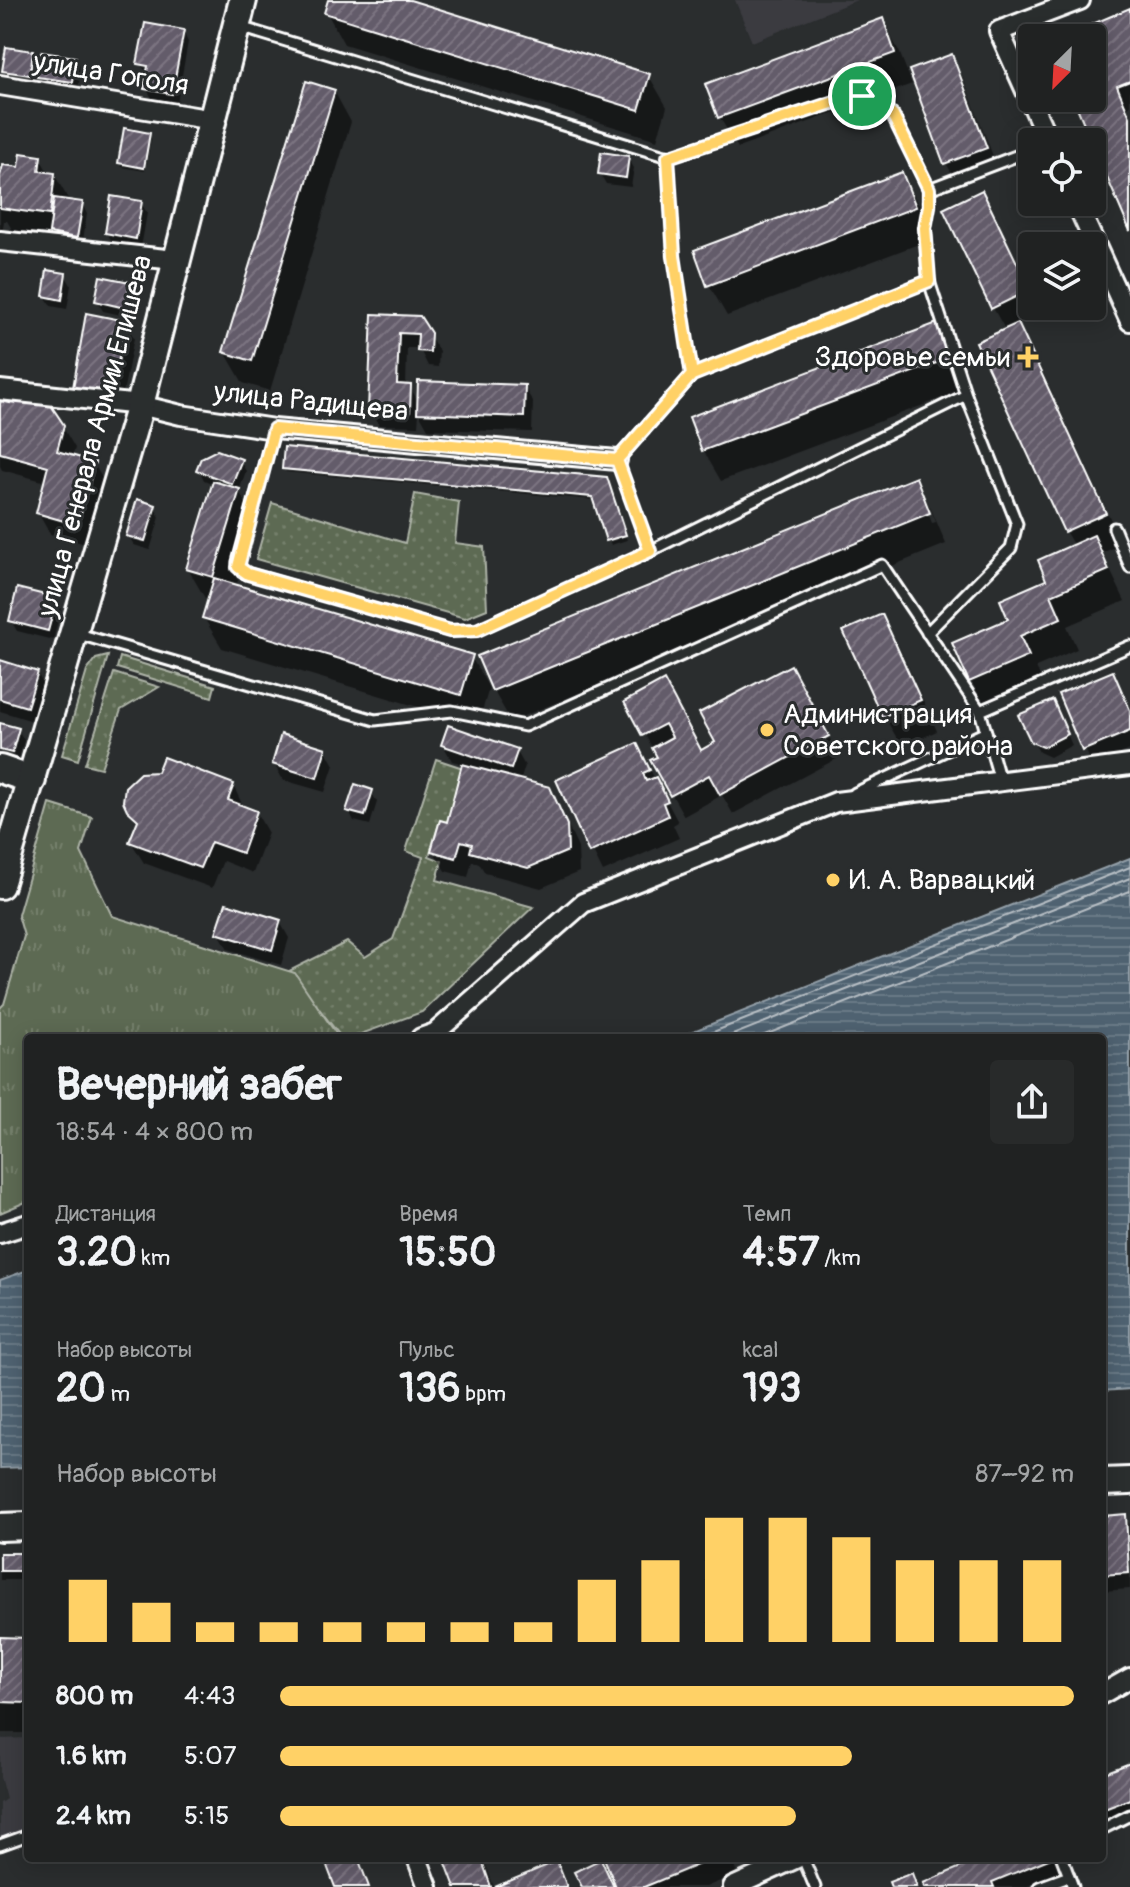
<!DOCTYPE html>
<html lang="ru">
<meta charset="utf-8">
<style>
:root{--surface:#202222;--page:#282a2a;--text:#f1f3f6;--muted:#a2a4a5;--line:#3d3f40;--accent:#ffd166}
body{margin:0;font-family:Pangolin,sans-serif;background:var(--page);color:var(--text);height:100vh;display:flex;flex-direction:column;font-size:30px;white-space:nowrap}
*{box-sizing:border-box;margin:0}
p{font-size:26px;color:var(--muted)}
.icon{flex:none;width:44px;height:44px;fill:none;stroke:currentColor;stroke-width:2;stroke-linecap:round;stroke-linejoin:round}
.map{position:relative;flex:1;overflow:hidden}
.side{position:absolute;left:24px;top:1034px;width:1082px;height:828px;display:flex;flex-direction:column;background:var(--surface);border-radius:8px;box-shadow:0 4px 20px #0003,0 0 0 2px var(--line)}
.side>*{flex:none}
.needle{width:52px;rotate:204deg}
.fabs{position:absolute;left:1018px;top:24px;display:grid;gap:16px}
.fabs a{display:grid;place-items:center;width:88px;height:88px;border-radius:8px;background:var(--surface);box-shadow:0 4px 20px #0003,0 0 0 2px var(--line);font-size:40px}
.pin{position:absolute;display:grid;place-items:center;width:68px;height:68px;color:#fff;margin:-34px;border:4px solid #fff;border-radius:50%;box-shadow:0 2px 8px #0007}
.round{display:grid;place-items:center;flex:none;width:84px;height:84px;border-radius:8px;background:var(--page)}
.summary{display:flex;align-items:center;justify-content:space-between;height:136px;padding:0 32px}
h1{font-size:44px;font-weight:700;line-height:60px}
.figures{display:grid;grid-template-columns:repeat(3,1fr);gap:12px;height:136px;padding:8px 32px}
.figures div{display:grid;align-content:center}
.figures b{font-size:40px;font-weight:700}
.figures small{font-size:22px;font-weight:400}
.figures p{font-size:22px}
.chart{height:224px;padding:16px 32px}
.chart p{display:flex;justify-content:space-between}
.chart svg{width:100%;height:144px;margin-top:8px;stroke:var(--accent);stroke-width:6}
ul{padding:0 32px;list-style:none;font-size:26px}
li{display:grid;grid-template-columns:128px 96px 1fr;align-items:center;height:60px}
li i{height:20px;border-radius:10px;background:var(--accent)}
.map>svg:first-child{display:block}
.built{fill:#3b3b40}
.grass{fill:url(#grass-dots);stroke:#aeb4a8;stroke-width:2}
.park{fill:url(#park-tufts);stroke:#aeb4a8;stroke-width:2}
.water{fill:url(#water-rules);stroke:#95a1aa;stroke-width:2}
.shadow{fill:#0007;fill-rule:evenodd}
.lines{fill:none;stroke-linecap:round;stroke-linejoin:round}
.shore{stroke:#b9c0c6;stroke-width:2}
.building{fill:url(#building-hatch);stroke:#fff;stroke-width:2}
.lane-casing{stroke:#fff;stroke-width:15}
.street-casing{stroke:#fff;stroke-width:24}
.secondary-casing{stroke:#fff;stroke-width:32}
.lane{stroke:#2a2d2e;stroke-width:9}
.street{stroke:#2a2d2e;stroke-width:18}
.secondary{stroke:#2a2d2e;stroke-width:26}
.route-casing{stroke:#fff;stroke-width:16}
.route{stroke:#ffd166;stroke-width:10}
.poi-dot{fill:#ffd166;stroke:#2a2d2e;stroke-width:3}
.labels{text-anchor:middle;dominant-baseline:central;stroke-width:6;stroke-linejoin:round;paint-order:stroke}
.street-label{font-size:28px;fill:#fff;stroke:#2a2d2e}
.poi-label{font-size:28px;fill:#fff;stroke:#2a2d2e;text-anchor:start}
</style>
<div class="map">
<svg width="1130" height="1887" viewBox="0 0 1130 1887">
<defs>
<pattern id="grass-dots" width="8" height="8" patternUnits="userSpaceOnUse" patternTransform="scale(2)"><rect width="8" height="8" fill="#5d6a52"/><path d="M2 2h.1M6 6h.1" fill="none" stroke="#75806c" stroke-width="1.8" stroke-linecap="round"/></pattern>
<pattern id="park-tufts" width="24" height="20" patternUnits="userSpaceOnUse" patternTransform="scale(2)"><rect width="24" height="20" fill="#5d6a52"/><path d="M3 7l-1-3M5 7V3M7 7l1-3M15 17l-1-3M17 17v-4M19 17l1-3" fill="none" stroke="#75806c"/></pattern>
<pattern id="water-rules" width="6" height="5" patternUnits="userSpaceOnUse" patternTransform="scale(2)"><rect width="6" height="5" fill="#4f6271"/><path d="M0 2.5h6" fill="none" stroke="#697a86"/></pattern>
<pattern id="building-hatch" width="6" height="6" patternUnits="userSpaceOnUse" patternTransform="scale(2)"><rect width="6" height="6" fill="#645b6b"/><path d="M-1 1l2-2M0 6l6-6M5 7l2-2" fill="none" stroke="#7b7481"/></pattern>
</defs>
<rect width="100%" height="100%" fill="#2a2d2e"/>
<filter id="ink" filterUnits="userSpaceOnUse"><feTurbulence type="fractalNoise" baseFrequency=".0125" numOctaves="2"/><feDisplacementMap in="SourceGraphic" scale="16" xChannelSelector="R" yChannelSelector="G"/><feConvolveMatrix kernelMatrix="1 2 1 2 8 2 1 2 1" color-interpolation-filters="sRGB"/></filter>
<g filter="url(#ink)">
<g class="built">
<polygon points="735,0 857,0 752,42"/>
<polygon points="28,1738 28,1835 0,1847 0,1803 6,1799 0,1777 0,1739"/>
</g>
<g class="grass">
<polygon points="415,494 459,502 455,543 484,547 487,609 465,618 256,559 272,503 405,543"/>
<polygon points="108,656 78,760 62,755 87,671 96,659"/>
<polygon points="120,657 215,686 212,697 117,668"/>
<polygon points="114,673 159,687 121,710 101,768 85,764"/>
<polygon points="436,759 463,768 447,822 440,820 429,856 442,861 437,880 533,907 422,1012 350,1038 342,1038 289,971 347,942 365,957 393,939 423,857 406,851"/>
</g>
<polygon class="park" points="50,804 92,817 81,852 112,916 295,973 339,1038 28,1038 28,1201 0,1213 0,1008 4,1004 24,936 18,915"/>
<g class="water">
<polygon points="1130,858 1130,1389 1102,1391 1102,1038 676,1038"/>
<polygon points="28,1270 28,1467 0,1468 0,1280"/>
</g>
<g class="shadow">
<polygon points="330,0 404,0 649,76 667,107 657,140 344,44 327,13"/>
<polygon points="1130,10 1130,106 1127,107 1130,114 1130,226 1075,98 1092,98 1092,38 1066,38"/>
<polygon points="882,21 899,51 912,84 738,148 720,118 708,85"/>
<polygon points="183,32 188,42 177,103 152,98 146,88 148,74 140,64"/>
<polygon points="32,53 41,67 75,58 81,68 78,92 45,87 37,72 35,84 10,81 4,71"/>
<polygon points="951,57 963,78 998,169 958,184 946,163 912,71"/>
<polygon points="334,91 351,122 270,391 243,383 225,352"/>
<polygon points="149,135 151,139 145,171 122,167 120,163"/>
<polygon points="40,158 49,174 54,174 70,202 82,204 87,214 82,247 17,238 7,221 4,221 2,235 0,235 0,178"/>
<polygon points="628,158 634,168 631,187 606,184 600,174"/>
<polygon points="901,174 919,205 932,239 727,316 709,285"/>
<polygon points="141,203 147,213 141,248 113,243 107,233"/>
<polygon points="993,214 1032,294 1032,306 1038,306 1040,311 1016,323 1035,356 1122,544 1102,553 1125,601 1067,626 1077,649 1036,667 1045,687 988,712 971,681 1011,620 1049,581 1074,546 1065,531 1006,331 993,308"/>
<polygon points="65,275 71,285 67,309 51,306 45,296"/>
<polygon points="129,284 135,294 130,317 103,311 97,301"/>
<polygon points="374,316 419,318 439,351 438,367 428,366 419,348 407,348 406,387 410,387 419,403 524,387 533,402 532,432 428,429 419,413 418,426 379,425 370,409"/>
<polygon points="125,322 134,338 120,408 84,403 75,388"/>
<polygon points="937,326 954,357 966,389 721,481 703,450"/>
<polygon points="0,412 62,426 75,448 72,458 93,463 106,484 89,545 50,534 38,513 46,482 2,470 0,466"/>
<polygon points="240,461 246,471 239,491 256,522 236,587 471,657 489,688 478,725 222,648 204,618 209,600 206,600 188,569 214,484 204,480 199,470"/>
<polygon points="284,468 608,483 627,540 611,545 595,500 286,472"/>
<path d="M915,480l17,31 14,33 -435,177 -18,-31zM927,510h4l5,12 -4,1z"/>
<polygon points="154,507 160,517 150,550 134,545 128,535"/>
<polygon points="55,599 61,609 53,640 17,631 11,621"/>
<polygon points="882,616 899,647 937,731 902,747 884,716 846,632"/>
<polygon points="0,662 37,673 46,689 36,722 0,711"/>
<polygon points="1112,673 1130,709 1130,750 1093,766 1060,695"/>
<polygon points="663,683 701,752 802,688 840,757 733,814 722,795 684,816 653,761 658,758 627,703"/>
<polygon points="1057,712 1072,745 1050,757 1039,752 1033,741"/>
<polygon points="0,725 18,730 24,740 18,762 0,757"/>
<polygon points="443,745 516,750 525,766 520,782 548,789 561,811 578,848 579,872 541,888 485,873 479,863 472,861 468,877 445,871 433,850 449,824 464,764 452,761"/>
<polygon points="325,749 334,765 325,792 283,780 274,764"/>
<polygon points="648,766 678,822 673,825 679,838 603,872 558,781"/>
<polygon points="233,785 244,808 256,812 268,833 253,873 223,861 212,888 144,863 131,842 138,825 129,809"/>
<polygon points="371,792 377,802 370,825 354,821 349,811"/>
<polygon points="280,922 289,938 281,965 228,949 219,933"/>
<polygon points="1125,1516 1130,1525 1130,1589 1102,1591 1102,1518"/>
<rect x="0" y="1555" width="28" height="25"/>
<polygon points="1102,1606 1105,1660 1102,1660"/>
<polygon points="0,1639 28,1640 28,1733 0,1733"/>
<polygon points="1130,1765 1130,1824 1106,1833 1102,1826 1102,1776"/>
<polygon points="326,1858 359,1858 370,1887 337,1887"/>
<polygon points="446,1858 483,1858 494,1887 457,1887"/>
<polygon points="606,1858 731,1858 737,1874 706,1887 618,1887"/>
<polygon points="984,1858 1054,1858 1060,1873 1025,1887 927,1887"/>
</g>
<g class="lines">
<g class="shore">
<polyline points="698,1038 1130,867"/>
<polyline points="725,1038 1130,878"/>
<polyline points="757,1038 1130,891"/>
</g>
</g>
<g class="building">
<polygon points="328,0 410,0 650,74 639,110 324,13"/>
<polygon points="1130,8 1130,81 1117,86 1130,117 1130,231 1073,98 1092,98 1092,38 1060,38"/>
<polygon points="883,18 895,53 718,118 705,84"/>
<polygon points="145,23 184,30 172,94 144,89 148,66 137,64"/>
<polygon points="6,47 33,51 30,75 2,71"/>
<polygon points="41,52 76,57 73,82 37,77"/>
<polygon points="952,54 987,148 944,164 909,70"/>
<polygon points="306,81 335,90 252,361 223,352"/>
<polygon points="124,128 150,133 144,168 118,163"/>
<polygon points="601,152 629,156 626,178 598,174"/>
<polygon points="21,153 41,156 39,171 55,173 50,215 0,208 0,176 3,165 19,167"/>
<polygon points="902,172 916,207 707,286 694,250"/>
<polygon points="982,190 1030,290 991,309 943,209"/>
<polygon points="111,196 142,201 136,239 105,233"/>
<polygon points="54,198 83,202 77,238 49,233"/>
<polygon points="47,270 66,273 62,300 43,296"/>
<polygon points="100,276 130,282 125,308 95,301"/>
<polygon points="86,313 126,321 112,394 73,388"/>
<polygon points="372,314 420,316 431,333 430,352 417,351 418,334 399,333 397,384 411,385 410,412 368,410"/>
<polygon points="937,323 950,358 702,451 689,417"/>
<polygon points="1018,323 1106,513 1064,532 976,342"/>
<polygon points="418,381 525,385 524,417 417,413"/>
<polygon points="14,392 48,401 64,425 57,451 95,462 78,525 36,513 48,466 0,453 0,404 1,401 10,403"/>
<polygon points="284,447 607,477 626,535 606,541 592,497 282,469"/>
<polygon points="217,450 242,459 232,484 196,470 201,458"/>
<polygon points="916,477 930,513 492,691 477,656"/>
<polygon points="213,481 240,489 213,577 186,569"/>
<polygon points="137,499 156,505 145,541 126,536"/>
<polygon points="1094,535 1109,570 1051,595 1061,618 1020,636 1029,656 969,682 952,643 1008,619 1000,600 1046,580 1038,560"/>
<polygon points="214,578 473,655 461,695 202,618"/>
<polygon points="17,588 57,598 48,631 9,621"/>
<polygon points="882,614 921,700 882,717 843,631"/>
<polygon points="0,660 38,672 27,707 0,699"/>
<polygon points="791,665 829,736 720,795 709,775 670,796 650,760 657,757 652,748 672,737 665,724 642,736 624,702 664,680 701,750 715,742 699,713"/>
<polygon points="1113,671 1130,710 1130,731 1082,751 1058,694"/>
<polygon points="1053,700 1068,734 1043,747 1031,742 1018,715"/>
<polygon points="0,723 19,728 12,753 0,750"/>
<polygon points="448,725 518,749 511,769 441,745"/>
<polygon points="281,734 326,748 317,778 272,764"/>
<polygon points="637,743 650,770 643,773 646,781 656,777 668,801 663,803 668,816 589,853 556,780"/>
<polygon points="163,757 234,784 228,800 257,811 242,853 211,842 200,868 129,842 138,820 127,810 123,801 125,787 140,773 157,772"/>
<polygon points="462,764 550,787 567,825 568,851 528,868 470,852 472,844 461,841 456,858 431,851 440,820 447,822"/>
<polygon points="355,784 373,790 365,816 346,811"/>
<polygon points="226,903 281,920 272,950 216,933"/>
<polygon points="1126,1514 1129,1573 1102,1575 1102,1516"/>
<rect x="0" y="1553" width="28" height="18"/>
<polygon points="0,1637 28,1638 28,1703 0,1702"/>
<polygon points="1130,1763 1130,1799 1102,1810 1102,1774"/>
<polygon points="324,1858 358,1858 369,1887 335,1887"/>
<polygon points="444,1858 481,1858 491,1887 455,1887"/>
<polygon points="604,1858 714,1858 644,1887 616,1887"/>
<polygon points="982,1858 1051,1858 992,1882 994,1887 925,1887 923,1883"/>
<polygon points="601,1859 614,1887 582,1887 574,1872"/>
<polygon points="557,1861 567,1887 495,1887"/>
<polygon points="912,1873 917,1887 891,1887 889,1882"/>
</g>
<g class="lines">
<g class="lane-casing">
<g id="lane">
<path d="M240,27l428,130 182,-60c20,-1 30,4 43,19l36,73v17l-4,22 4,53 37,114 51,129 -6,24 -84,85"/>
<polyline points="668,157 674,256 692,375 929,281"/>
<polyline points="929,189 1032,150"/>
<polyline points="274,429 238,562 242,572 450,631 477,630 650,551 617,460 692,375"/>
<polyline points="1114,528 1130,567"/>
<polyline points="650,551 966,395"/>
<polyline points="75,633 375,720 452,711 525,726 882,565 980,711"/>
<polyline points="1000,781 980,711 1130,646"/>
<polyline points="855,793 986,732"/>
<polyline points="1102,1829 1130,1815"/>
<polyline points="0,1845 28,1835"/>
<polyline points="803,1858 815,1887"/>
<polyline points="1062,1858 1073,1887"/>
<polyline points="1039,1887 1069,1876"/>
</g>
</g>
<g class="street-casing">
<g id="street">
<polyline points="0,85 213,120"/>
<polyline points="1049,142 999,31 1080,0"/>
<polyline points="1076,202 1130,321"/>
<polyline points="0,241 175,260"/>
<polyline points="0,390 140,405 181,415 274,429 617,460"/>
<polyline points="421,1038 435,1033 583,903 836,802 1130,765"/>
<polyline points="0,1233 28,1224"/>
<polyline points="1102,1694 1130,1678"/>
<polyline points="417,1858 428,1887"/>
<polyline points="733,1887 797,1858"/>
</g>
</g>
<g class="secondary-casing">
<g id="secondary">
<polyline points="0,769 32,780"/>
<polyline points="0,885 140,405 243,0"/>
<polyline points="1102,1482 1130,1481"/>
<polyline points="0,1527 28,1526"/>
</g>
</g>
<use href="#lane" class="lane"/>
<use href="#street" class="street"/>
<use href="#secondary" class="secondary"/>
</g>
</g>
<g class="lines" filter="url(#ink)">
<g class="route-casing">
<polyline id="route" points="862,96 850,97 668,157 674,256 692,375 617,460 274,429 238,567 248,574 450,631 477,630 650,551 617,460 692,375 929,281 925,228 929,206 929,189 893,116 876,100 862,96"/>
</g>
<use href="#route" class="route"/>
</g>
<g class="poi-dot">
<path d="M1024 345h8v8h8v8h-8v8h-8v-8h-8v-8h8z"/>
<circle cx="767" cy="730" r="8"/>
<circle cx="833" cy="880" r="8"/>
</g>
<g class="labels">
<g class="street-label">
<text transform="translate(111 74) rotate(9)">улица Гоголя</text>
<text transform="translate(311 402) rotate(6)">улица Радищева</text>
<text transform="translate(95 436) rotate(-75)">улица Генерала Армии Епишева</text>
</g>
<g class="poi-label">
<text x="1010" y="357" text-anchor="end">Здоровье семьи</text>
<text x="783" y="714">Администрация<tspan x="783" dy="32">Советского района</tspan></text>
<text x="849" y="880">И. А. Варвацкий</text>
</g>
</g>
</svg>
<div class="fabs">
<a><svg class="needle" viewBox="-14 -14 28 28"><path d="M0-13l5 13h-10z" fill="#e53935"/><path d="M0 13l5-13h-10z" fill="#a2a4a5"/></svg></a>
<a><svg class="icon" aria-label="locate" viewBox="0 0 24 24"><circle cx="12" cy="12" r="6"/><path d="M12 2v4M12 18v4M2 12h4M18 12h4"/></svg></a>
<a><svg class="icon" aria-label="layers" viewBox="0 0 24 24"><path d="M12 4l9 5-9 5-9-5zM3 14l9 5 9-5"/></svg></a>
</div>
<div class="pin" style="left:862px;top:96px;background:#1e9e55"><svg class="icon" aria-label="arrive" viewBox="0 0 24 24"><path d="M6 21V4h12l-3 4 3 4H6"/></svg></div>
<section class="side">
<div class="summary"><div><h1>Вечерний забег</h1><p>18:54 · 4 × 800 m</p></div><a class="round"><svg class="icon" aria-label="share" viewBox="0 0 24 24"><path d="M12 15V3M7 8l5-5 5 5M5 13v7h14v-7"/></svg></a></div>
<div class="figures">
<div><p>Дистанция</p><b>3.20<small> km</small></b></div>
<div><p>Время</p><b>15:50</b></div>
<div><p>Темп</p><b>4:57<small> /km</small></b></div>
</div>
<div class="figures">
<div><p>Набор высоты</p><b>20<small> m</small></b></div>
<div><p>Пульс</p><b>136<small> bpm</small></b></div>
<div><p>kcal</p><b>193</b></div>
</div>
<div class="chart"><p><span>Набор высоты</span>87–92 m</p>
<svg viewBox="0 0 160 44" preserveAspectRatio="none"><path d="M5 44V25M15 44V32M25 44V38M35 44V38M45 44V38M55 44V38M65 44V38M75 44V38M85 44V25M95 44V19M105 44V6M115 44V6M125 44V12M135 44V19M145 44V19M155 44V19"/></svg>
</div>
<ul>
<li><b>800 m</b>4:43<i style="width:100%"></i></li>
<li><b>1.6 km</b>5:07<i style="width:72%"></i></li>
<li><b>2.4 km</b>5:15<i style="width:65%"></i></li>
</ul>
</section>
</div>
